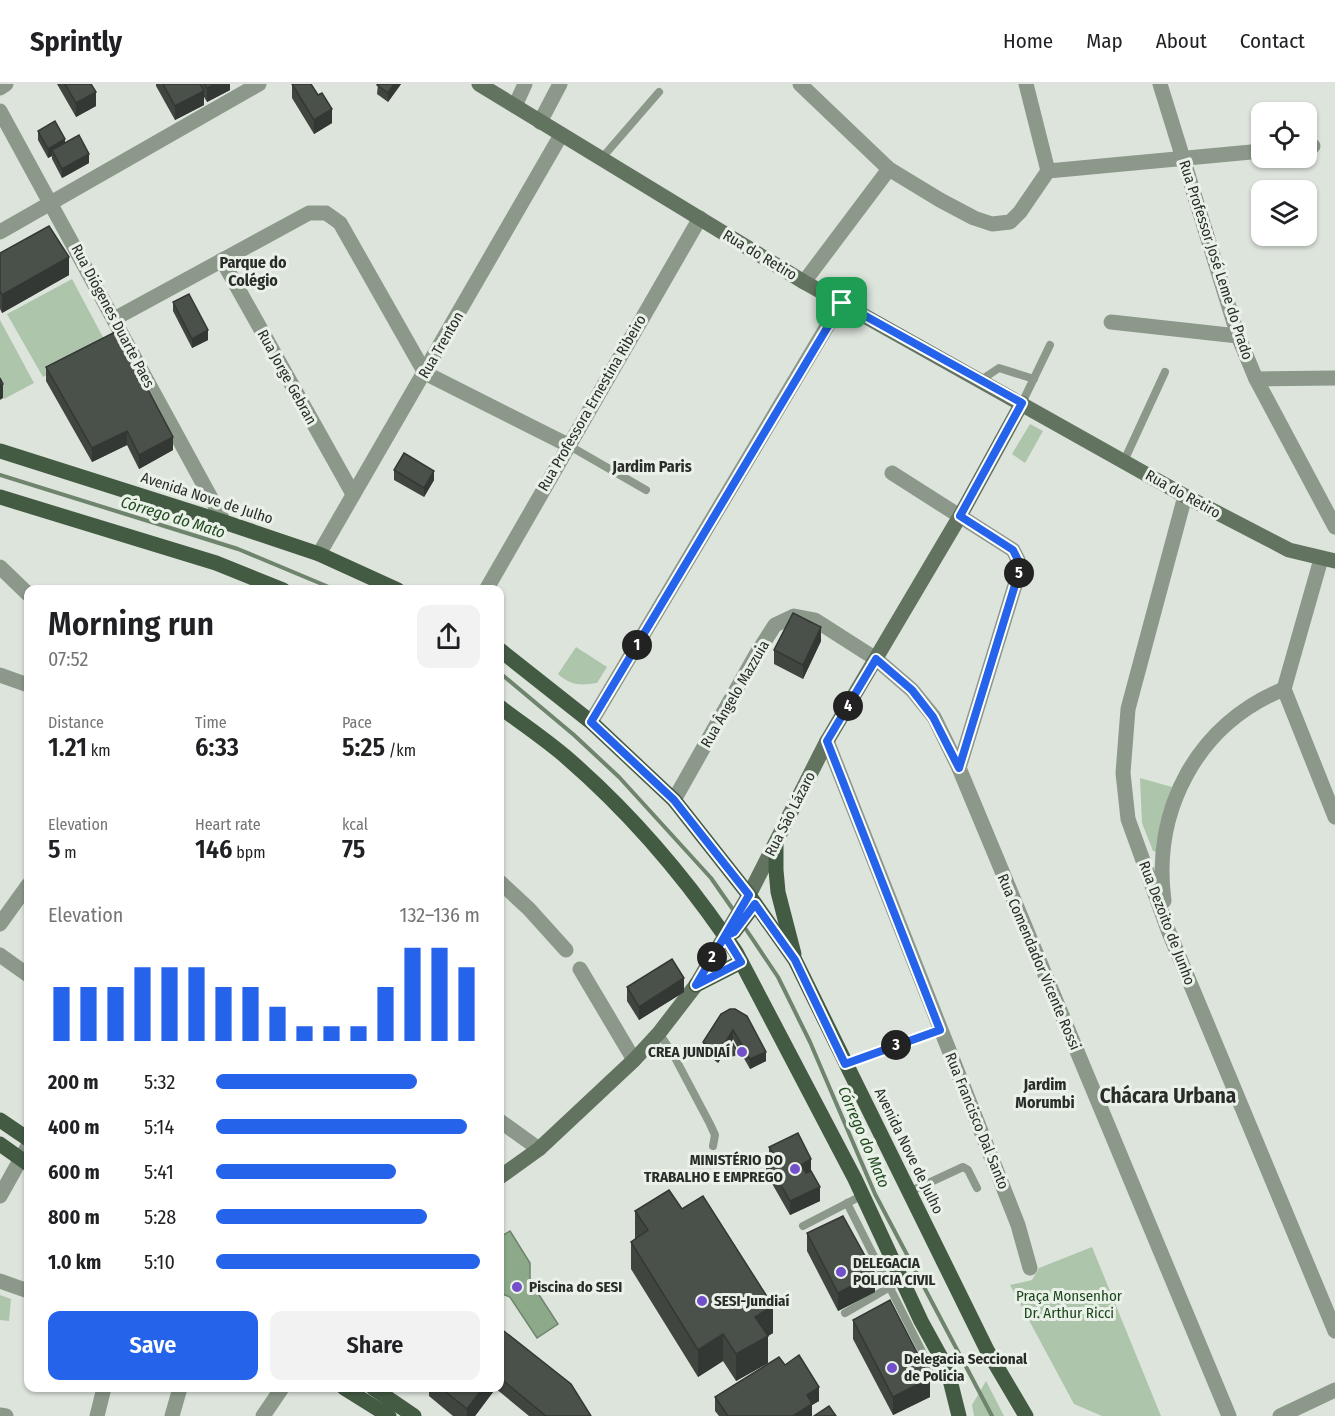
<!DOCTYPE html>
<meta charset="utf-8">
<style>
:root{--surface:#fff;--page:#f2f2f2;--text:#202124;--muted:#757577;--line:#e0e0e0;--accent:#2563eb}
body{margin:0;font-family:"Fira Sans Condensed",sans-serif;background:var(--page);color:var(--text);height:100vh;display:flex;flex-direction:column;font-size:22px;white-space:nowrap}
*{box-sizing:border-box;margin:0}
p{font-size:20px;color:var(--muted)}
.icon{flex:none;width:33px;height:33px;fill:none;stroke:currentColor;stroke-width:2;stroke-linecap:round;stroke-linejoin:round}
.map{position:relative;flex:1;overflow:hidden}
.panel{position:absolute;left:24px;top:501px;width:480px;height:807px;display:flex;flex-direction:column;background:var(--surface);border-radius:12px;box-shadow:0 2px 4px #0004}
.panel>*{flex:none}
.buttons{position:absolute;left:1251px;top:18px;display:grid;gap:12px}
.buttons a{display:grid;place-items:center;width:66px;height:66px;border-radius:12px;background:var(--surface);box-shadow:0 2px 4px #0004;font-size:30px}
.pin{position:absolute;display:grid;place-items:center;width:51px;height:51px;color:#fff;margin:-26px;border-radius:12px;box-shadow:0 3px 9px #0006}
.km{position:absolute;width:30px;height:30px;margin:-15px;border-radius:50%;background:#222;color:#fff;font-size:16px;line-height:30px;text-align:center}
.round{display:grid;place-items:center;flex:none;width:63px;height:63px;border-radius:12px;background:var(--page)}
.summary{display:flex;align-items:center;justify-content:space-between;height:102px;padding:0 24px}
h1{font-size:33px;font-weight:600;line-height:45px}
.metrics{display:grid;grid-template-columns:repeat(3,1fr);gap:9px;height:102px;padding:6px 24px}
.metrics div{display:grid;align-content:center}
.metrics b{font-size:26px;font-weight:600}
.metrics small{font-size:16px;font-weight:400}
.metrics p{font-size:16px}
.chart{height:168px;padding:12px 24px}
.chart p{display:flex;justify-content:space-between}
.chart svg{width:100%;height:108px;margin-top:6px;stroke:var(--accent);stroke-width:6}
.action{display:flex;gap:12px;margin-top:auto;padding:12px 24px}
.action a{flex:1;height:69px;border-radius:12px;background:var(--accent);color:#fff;font-size:24px;font-weight:600;line-height:69px;text-align:center}
.action a+a{background:var(--page);color:var(--text)}
ul{padding:0 24px;list-style:none;font-size:20px}
li{display:grid;grid-template-columns:96px 72px 1fr;align-items:center;height:45px}
li i{height:15px;border-radius:8px;background:var(--accent)}
header{display:flex;align-items:center;gap:36px;box-sizing:border-box;height:84px;padding:0 30px;background:var(--surface);border-bottom:2px solid var(--line)}
header strong{font-size:28px}
nav{display:flex;gap:33px;margin-inline-start:auto;font-size:21px}
.map>svg:first-child{display:block}
.green{fill:#adc5ab}
.water{fill:#8caa8a;stroke:#6e846d;stroke-width:1.5}
.lines{fill:none;stroke-linecap:round;stroke-linejoin:round}
.stream{stroke:#6e846d;stroke-width:4}
.service{stroke:#8b988a;stroke-width:8}
.minor{stroke:#8b988a;stroke-width:15}
.tertiary{stroke:#8b988a;stroke-width:15}
.secondary{stroke:#627460;stroke-width:15}
.primary{stroke:#445b43;stroke-width:15}
.wall{fill:#404540}
.shaded-wall{fill:#343834}
.building{fill:#4a504a;stroke:#343834;stroke-width:1.5}
.route-casing{stroke:#fff;stroke-width:12}
.route{stroke:#2563eb;stroke-width:8}
.poi-dot{fill:#734fc9;stroke:#eaf1e9;stroke-width:2}
.labels{text-anchor:middle;dominant-baseline:central;stroke-width:6;stroke-linejoin:round;paint-order:stroke}
.street-label{font-size:15px;fill:#292c29;stroke:#eaf1e9}
.poi-label{font-size:15px;font-weight:bold;fill:#292c29;stroke:#eaf1e9;text-anchor:start}
.park-label{font-size:15px;fill:#1c471b;stroke:#eaf1e9}
.neighbourhood-label{font-size:16px;font-weight:bold;fill:#292c29;stroke:#eaf1e9}
.water-label{font-size:16px;font-style:italic;fill:#214b1f;stroke:#eaf1e9}
.district-label{font-size:21px;font-weight:bold;fill:#292c29;stroke:#eaf1e9}
</style>
<header>
<strong>Sprintly</strong>
<nav><a>Home</a><a>Map</a><a>About</a><a>Contact</a></nav>
</header>
<div class="map">
<svg width="1335" height="1332" viewBox="0 0 1335 1332">
<rect width="100%" height="100%" fill="#dde4dc"/>
<g class="green">
<polygon points="72,195 106,259 43,293 7,230"/>
<polygon points="0,236 34,299 4,315 0,309"/>
<polygon points="1030,340 1043,347 1025,379 1012,370"/>
<path d="M576,563l31,20 -10,16c-17,3 -27,2 -39,-9z"/>
<polygon points="1140,694 1172,703 1163,729 1158,768 1153,767 1142,739"/>
<polygon points="1092,1163 1161,1332 1102,1332 1074,1320 1010,1201 1032,1196 1039,1184"/>
<polygon points="0,1211 11,1215 9,1237 0,1236"/>
<polygon points="986,1297 1004,1332 974,1332 972,1321"/>
</g>
<polygon class="water" points="510,1147 530,1179 530,1197 558,1240 537,1254 510,1213 500,1209 500,1153"/>
<g class="lines">
<g class="stream">
<polyline points="0,391 238,465 336,506"/>
<polyline points="500,589 574,651 619,693 711,794 734,827"/>
<polyline points="743,841 778,893 810,958 875,1110 992,1332"/>
</g>
<g class="service">
<polyline points="601,75 659,8"/>
<polyline points="981,296 999,284 1034,295"/>
<polyline points="1022,319 1050,261"/>
<polyline points="568,361 646,406"/>
<polyline points="1124,377 1165,288"/>
<polyline points="659,949 673,970 710,1040 715,1051 713,1062"/>
<polyline points="845,980 875,968 940,946"/>
<polyline points="909,1108 963,1083 968,1086 977,1104"/>
<polyline points="847,1119 933,1289 947,1287"/>
<polyline points="803,1142 863,1111"/>
<polyline points="845,1229 902,1196"/>
</g>
<g class="minor">
<polyline points="800,0 889,85 940,116 974,134 992,140 1010,138 1020,128 1048,87 1262,67"/>
<polyline points="1026,0 1048,87"/>
<polyline points="0,4 6,0"/>
<polyline points="515,22 525,0"/>
<polyline points="0,27 224,438"/>
<polyline points="540,38 560,0"/>
<polyline points="1306,62 1313,62"/>
<polyline points="0,148 259,0"/>
<polyline points="222,176 353,410"/>
<polyline points="804,198 889,85"/>
<polyline points="114,235 309,129 326,129 340,139 425,289 568,361"/>
<polyline points="1111,238 1238,252"/>
<polyline points="1256,295 1335,294"/>
<polyline points="892,389 1013,466 1018,476 1019,488 959,684"/>
<polyline points="1185,412 1128,625 1123,689 1128,735 1168,846 1335,1247"/>
<polyline points="1321,475 1284,605 1335,733"/>
<polyline points="0,483 28,510"/>
<polyline points="0,591 28,601"/>
<polyline points="591,638 841,219"/>
<polyline points="827,657 1018,1141 1030,1184"/>
<polyline points="674,716 757,569 775,541 794,532 815,536 876,575 912,606 934,633 959,684 1229,1332"/>
<polyline points="500,798 529,825 566,866"/>
<path d="M1164,817c-12,-91 33,-177 120,-212"/>
<polyline points="0,840 28,801"/>
<polyline points="0,871 28,891"/>
<polyline points="580,885 634,976"/>
<polyline points="500,1037 539,1065"/>
<polyline points="0,1112 28,1062"/>
<polyline points="0,1197 28,1207"/>
<polyline points="0,1331 6,1332"/>
<polyline points="97,1332 104,1304"/>
<polyline points="172,1332 180,1304"/>
<polyline points="263,1332 282,1304"/>
<polyline points="1280,1332 1335,1306"/>
</g>
<g class="tertiary">
<polyline points="1160,0 1238,252 1256,295 1335,443"/>
<polyline points="319,470 561,51"/>
<polyline points="486,506 700,134"/>
</g>
<g class="secondary">
<polyline points="479,0 804,198 1185,412 1289,466 1335,477"/>
<polyline points="500,1093 539,1065 634,976 659,949 696,901 749,811 827,657 960,432 1022,319"/>
</g>
<g class="primary">
<polyline points="0,367 224,438 319,470 398,506"/>
<polyline points="0,413 216,479 283,506"/>
<polyline points="500,566 591,638 674,716 749,811 795,876 987,1266 1026,1332"/>
<path d="M500,623c21,16 45,32 66,50 59,51 114,114 159,179l9,-4 21,-28"/>
<polyline points="776,759 776,786 778,808 794,870"/>
<polyline points="725,852 736,868 855,1095 921,1237 943,1277 950,1296 959,1332"/>
<polyline points="696,901 741,878"/>
<polyline points="0,1036 28,1055"/>
<polyline points="0,1060 28,1080"/>
<polyline points="344,1304 389,1332"/>
<polyline points="373,1304 414,1332"/>
</g>
</g>
<g class="wall">
<polygon points="57,0 91,0 96,22 76,33"/>
<polygon points="156,0 230,0 230,6 207,18 204,13 204,21 175,36 156,2"/>
<polygon points="292,0 318,11 332,39 314,50 292,14"/>
<polygon points="378,0 401,0 388,18 377,10"/>
<polygon points="38,47 65,58 89,79 62,94 52,75 52,72 48,74 38,56"/>
<polygon points="0,169 69,191 2,229 0,225"/>
<polygon points="173,218 208,256 192,264 173,227"/>
<polygon points="46,283 173,366 139,385 127,361 92,378 46,297"/>
<polygon points="394,386 434,396 424,413 394,396"/>
<polygon points="821,557 803,595 774,580 774,566"/>
<polygon points="627,903 684,908 639,936 627,917"/>
<polygon points="721,930 766,977 750,985 733,955 728,964 733,960 736,970 735,972 729,973 727,969 727,965 718,979 703,967 703,958"/>
<polygon points="769,1063 811,1087 820,1117 790,1131 766,1089 766,1075 769,1073"/>
<polygon points="682,1125 773,1249 768,1252 768,1279 736,1297 723,1277 698,1293 631,1185 631,1158 635,1155 635,1127"/>
<polygon points="807,1149 875,1208 838,1227 807,1167"/>
<polygon points="853,1236 930,1313 893,1331 853,1255"/>
<polygon points="500,1244 591,1332 529,1332 495,1304 500,1304"/>
<polygon points="785,1281 819,1317 812,1321 812,1332 719,1332 715,1327 715,1313"/>
<polygon points="429,1304 493,1304 493,1308 475,1332 453,1332 429,1312"/>
</g>
<g class="shaded-wall">
<polygon points="215,0 230,0 230,6 207,18 207,4"/>
<polygon points="394,0 401,0 388,18 388,9"/>
<polygon points="204,7 204,21 175,36 175,22"/>
<polygon points="96,8 96,22 76,33 76,19"/>
<polygon points="332,25 332,39 314,50 314,36"/>
<polygon points="65,55 65,65 52,66 52,72 48,74 48,65"/>
<polygon points="89,70 89,79 62,94 62,85"/>
<polygon points="69,173 69,191 2,229 2,211"/>
<polygon points="208,246 208,256 192,264 192,255"/>
<polygon points="3,300 3,314 0,316 0,302"/>
<polygon points="127,347 127,361 92,378 92,364"/>
<polygon points="173,353 173,366 139,385 139,371"/>
<polygon points="434,387 434,396 424,413 424,404"/>
<polygon points="821,543 821,557 803,595 803,581"/>
<polygon points="684,894 684,908 639,936 639,923"/>
<polygon points="733,946 733,955 718,979 718,970"/>
<polygon points="766,968 766,977 750,985 750,975"/>
<polygon points="811,1075 811,1088 801,1094 801,1081"/>
<polygon points="820,1103 820,1117 790,1131 790,1117"/>
<polygon points="875,1190 875,1208 838,1227 838,1209"/>
<polygon points="773,1222 773,1249 768,1252 768,1279 736,1297 736,1270 755,1233"/>
<polygon points="723,1250 723,1277 698,1293 698,1266"/>
<polygon points="930,1294 930,1313 893,1331 893,1313"/>
<polygon points="819,1303 819,1317 812,1321 812,1332 793,1332 807,1311"/>
<polygon points="483,1304 493,1304 493,1308 475,1332 467,1332 467,1325"/>
</g>
<g class="building">
<polygon points="65,0 91,0 96,8 76,19"/>
<polygon points="163,0 200,0 204,7 175,22"/>
<polygon points="204,0 215,0 207,4"/>
<polygon points="292,0 311,0 318,11 322,9 332,25 314,36"/>
<polygon points="378,0 394,0 388,9 377,1"/>
<polygon points="55,37 65,55 48,65 38,47"/>
<polygon points="79,51 89,70 62,85 52,66"/>
<polygon points="49,142 69,173 2,211 0,207 0,169"/>
<polygon points="189,210 208,246 192,255 173,218"/>
<polygon points="117,247 173,353 139,371 127,347 92,364 46,283"/>
<polygon points="0,294 3,300 0,302"/>
<polygon points="404,369 434,387 424,404 394,386"/>
<polygon points="793,529 821,543 803,581 774,566"/>
<polygon points="672,875 684,894 639,923 627,903"/>
<polygon points="730,925 735,925 747,932 766,968 750,975 733,946 718,970 703,958 721,930"/>
<polygon points="733,960 736,965 735,968 729,968 727,964"/>
<polygon points="798,1049 811,1075 801,1081 806,1089 811,1087 820,1103 790,1117 766,1075 774,1071 769,1063"/>
<polygon points="669,1106 682,1125 703,1112 773,1222 755,1233 768,1252 736,1270 723,1250 698,1266 631,1158 648,1146 635,1127"/>
<polygon points="843,1132 875,1190 838,1209 807,1149"/>
<polygon points="890,1216 930,1294 893,1313 853,1236"/>
<polygon points="500,1244 571,1300 591,1332 546,1332 500,1294"/>
<polygon points="799,1271 819,1303 807,1311 812,1320 793,1332 728,1332 715,1313 779,1273 785,1281"/>
<polygon points="441,1304 483,1304 467,1325"/>
<polygon points="829,1322 836,1332 814,1332"/>
</g>
<g class="lines">
<g class="route-casing">
<polyline id="route" points="842,219 591,638 674,716 749,811 696,901 741,878 725,852 734,848 755,820 795,876 845,980 940,946 827,657 876,575 912,606 933,633 959,684 1019,488 1018,476 1013,466 960,432 1022,319 842,219"/>
</g>
<use href="#route" class="route"/>
</g>
<g class="poi-dot">
<circle cx="742" cy="968" r="6"/>
<circle cx="795" cy="1085" r="6"/>
<circle cx="841" cy="1188" r="6"/>
<circle cx="517" cy="1203" r="6"/>
<circle cx="702" cy="1217" r="6"/>
<circle cx="892" cy="1284" r="6"/>
</g>
<g class="labels">
<g class="street-label">
<text transform="translate(760 171) rotate(31)">Rua do Retiro</text>
<text transform="translate(1216 176) rotate(72)">Rua Professor José Leme do Prado</text>
<text transform="translate(113 232) rotate(62)">Rua Diógenes Duarte Paes</text>
<text transform="translate(441 261) rotate(-60)">Rua Trenton</text>
<text transform="translate(287 293) rotate(61)">Rua Jorge Gebran</text>
<text transform="translate(592 319) rotate(-60)">Rua Professora Ernestina Ribeiro</text>
<text transform="translate(1183 410) rotate(29)">Rua do Retiro</text>
<text transform="translate(207 414) rotate(18)">Avenida Nove de Julho</text>
<text transform="translate(735 610) rotate(-60)">Rua Ângelo Mazzuia</text>
<text transform="translate(790 730) rotate(-63)">Rua São Lázaro</text>
<text transform="translate(1167 839) rotate(69)">Rua Dezoito de Junho</text>
<text transform="translate(1039 878) rotate(67)">Rua Comendador Vicente Rossi</text>
<text transform="translate(977 1037) rotate(68)">Rua Francisco Dal Santo</text>
<text transform="translate(909 1067) rotate(64)">Avenida Nove de Julho</text>
</g>
<g class="poi-label">
<text x="730" y="968" text-anchor="end">CREA JUNDIAÍ</text>
<text x="783" y="1076" text-anchor="end">MINISTÉRIO DO<tspan x="783" dy="17">TRABALHO E EMPREGO</tspan></text>
<text x="853" y="1179">DELEGACIA<tspan x="853" dy="17">POLICIA CIVIL</tspan></text>
<text x="529" y="1203">Piscina do SESI</text>
<text x="714" y="1217">SESI-Jundiaí</text>
<text x="904" y="1275">Delegacia Seccional<tspan x="904" dy="17">de Policia</tspan></text>
</g>
<g class="park-label">
<text x="1069" y="1212">Praça Monsenhor<tspan x="1069" dy="17">Dr. Arthur Ricci</tspan></text>
</g>
<g class="neighbourhood-label">
<text x="253" y="178">Parque do<tspan x="253" dy="18">Colégio</tspan></text>
<text x="652" y="382">Jardim Paris</text>
<text x="1045" y="1000">Jardim<tspan x="1045" dy="18">Morumbi</tspan></text>
</g>
<g class="water-label">
<text transform="translate(173 433) rotate(17)">Córrego do Mato</text>
<text transform="translate(864 1053) rotate(67)">Córrego do Mato</text>
</g>
<g class="district-label">
<text x="1168" y="1012">Chácara Urbana</text>
</g>
</g>
</svg>
<div class="buttons">
<a><svg class="icon" aria-label="locate" viewBox="0 0 24 24"><circle cx="12" cy="12" r="6"/><path d="M12 2v4M12 18v4M2 12h4M18 12h4"/></svg></a>
<a><svg class="icon" aria-label="layers" viewBox="0 0 24 24"><path d="M12 4l9 5-9 5-9-5zM3 14l9 5 9-5"/></svg></a>
</div>
<div class="pin" style="left:842px;top:219px;background:#1e9e55"><svg class="icon" aria-label="arrive" viewBox="0 0 24 24"><path d="M6 21V4h12l-3 4 3 4H6"/></svg></div>
<b class="km" style="left:637px;top:561px">1</b>
<b class="km" style="left:712px;top:873px">2</b>
<b class="km" style="left:896px;top:961px">3</b>
<b class="km" style="left:848px;top:622px">4</b>
<b class="km" style="left:1019px;top:489px">5</b>
<section class="panel">
<div class="summary"><div><h1>Morning run</h1><p>07:52</p></div><a class="round"><svg class="icon" aria-label="share" viewBox="0 0 24 24"><path d="M12 15V3M7 8l5-5 5 5M5 13v7h14v-7"/></svg></a></div>
<div class="metrics">
<div><p>Distance</p><b>1.21<small> km</small></b></div>
<div><p>Time</p><b>6:33</b></div>
<div><p>Pace</p><b>5:25<small> /km</small></b></div>
</div>
<div class="metrics">
<div><p>Elevation</p><b>5<small> m</small></b></div>
<div><p>Heart rate</p><b>146<small> bpm</small></b></div>
<div><p>kcal</p><b>75</b></div>
</div>
<div class="chart"><p><span>Elevation</span>132–136 m</p>
<svg viewBox="0 0 160 44" preserveAspectRatio="none"><path d="M5 44V22M15 44V22M25 44V22M35 44V14M45 44V14M55 44V14M65 44V22M75 44V22M85 44V30M95 44V38M105 44V38M115 44V38M125 44V22M135 44V6M145 44V6M155 44V14"/></svg>
</div>
<ul>
<li><b>200 m</b>5:32<i style="width:76%"></i></li>
<li><b>400 m</b>5:14<i style="width:95%"></i></li>
<li><b>600 m</b>5:41<i style="width:68%"></i></li>
<li><b>800 m</b>5:28<i style="width:80%"></i></li>
<li><b>1.0 km</b>5:10<i style="width:100%"></i></li>
</ul>
<div class="action"><a>Save</a><a>Share</a></div>
</section>
</div>
